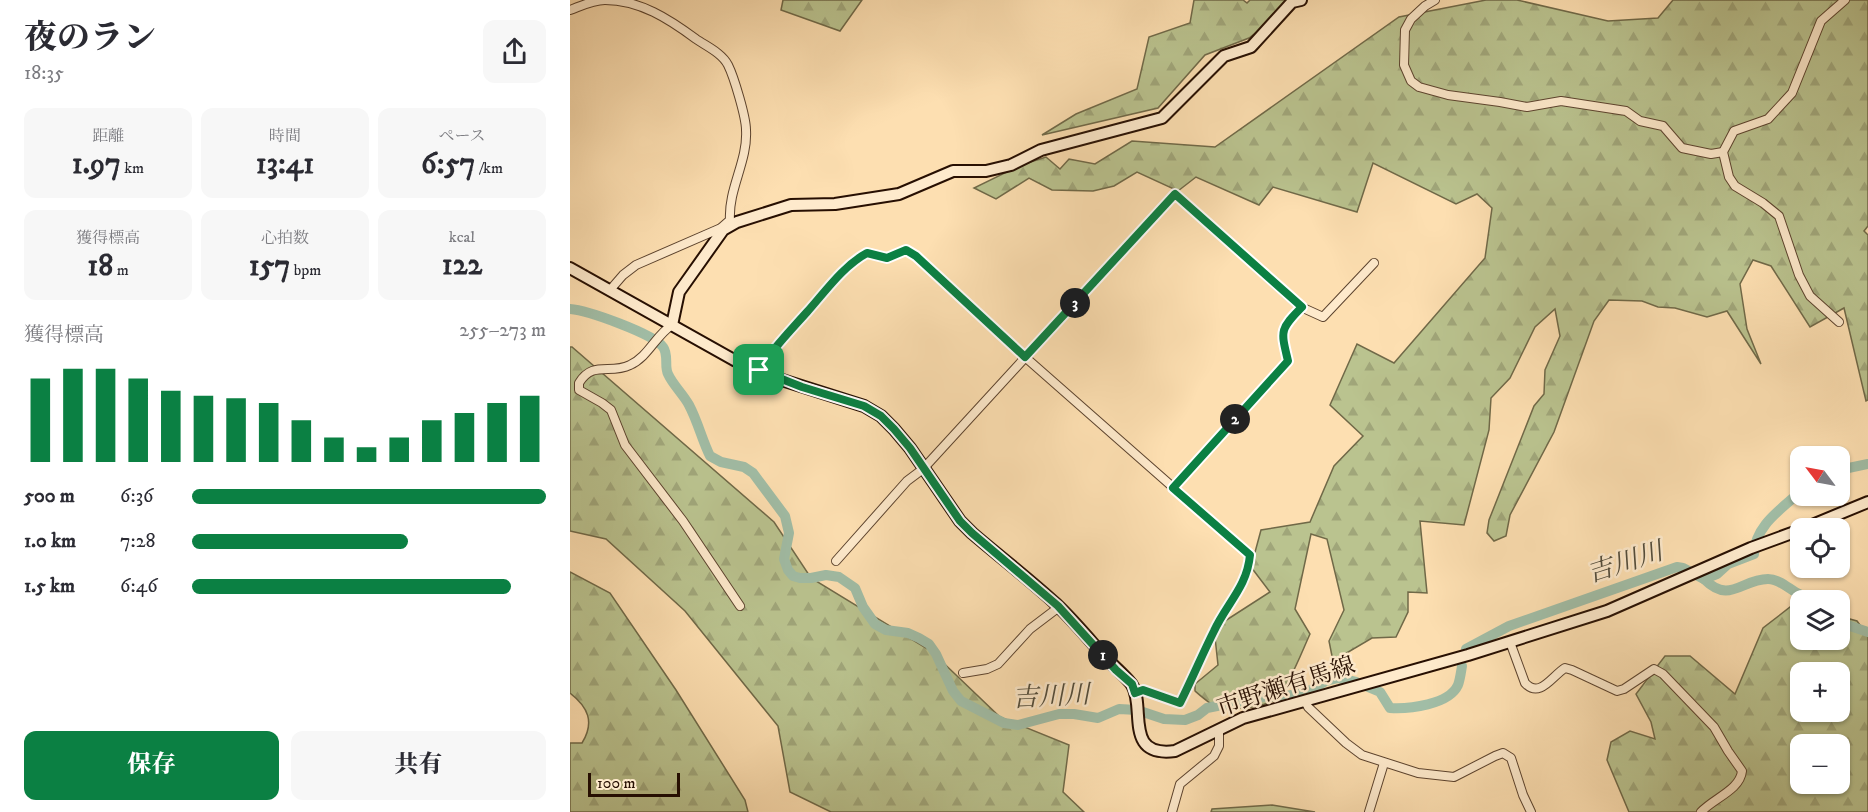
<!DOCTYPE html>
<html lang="ja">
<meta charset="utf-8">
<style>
:root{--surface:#fff;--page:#f7f7f7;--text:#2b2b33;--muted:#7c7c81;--accent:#0b8043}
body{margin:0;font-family:"IM FELL DW Pica","Noto Serif JP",serif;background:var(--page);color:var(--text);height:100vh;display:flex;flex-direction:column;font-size:22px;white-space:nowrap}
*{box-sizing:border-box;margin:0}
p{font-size:20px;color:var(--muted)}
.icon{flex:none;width:33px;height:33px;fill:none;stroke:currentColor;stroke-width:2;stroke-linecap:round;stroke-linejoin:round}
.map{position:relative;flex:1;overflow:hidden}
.side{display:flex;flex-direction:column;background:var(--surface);width:570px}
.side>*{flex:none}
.needle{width:39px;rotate:302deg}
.controls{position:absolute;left:1220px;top:446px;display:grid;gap:12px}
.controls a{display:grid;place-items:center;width:60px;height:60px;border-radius:12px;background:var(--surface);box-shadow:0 2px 4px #0004;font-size:30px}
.scale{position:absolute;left:18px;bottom:15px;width:92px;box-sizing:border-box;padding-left:6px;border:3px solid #270f02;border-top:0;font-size:16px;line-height:21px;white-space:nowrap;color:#270f02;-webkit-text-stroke:4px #feeacc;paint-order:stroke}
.pin{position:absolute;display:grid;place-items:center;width:51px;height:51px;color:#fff;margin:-26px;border-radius:12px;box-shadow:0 3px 9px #0006}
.km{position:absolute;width:30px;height:30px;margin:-15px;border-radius:50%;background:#222;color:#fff;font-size:16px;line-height:30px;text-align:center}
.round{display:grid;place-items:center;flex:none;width:63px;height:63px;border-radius:12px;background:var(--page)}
.headline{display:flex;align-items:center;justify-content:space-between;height:102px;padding:0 24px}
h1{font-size:33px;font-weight:800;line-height:45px}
.metrics{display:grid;grid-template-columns:repeat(3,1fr);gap:9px;height:102px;padding:6px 24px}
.metrics div{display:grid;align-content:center;border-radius:12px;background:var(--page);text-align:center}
.metrics b{font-size:30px;font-weight:800}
.metrics small{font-size:16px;font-weight:400}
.metrics p{font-size:16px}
.chart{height:168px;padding:12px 24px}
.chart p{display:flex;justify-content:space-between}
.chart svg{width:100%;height:108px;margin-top:6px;stroke:var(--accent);stroke-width:6}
.cta{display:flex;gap:12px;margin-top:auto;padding:12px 24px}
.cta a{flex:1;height:69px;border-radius:12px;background:var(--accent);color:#fff;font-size:24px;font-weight:800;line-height:69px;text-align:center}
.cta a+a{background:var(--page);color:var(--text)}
ul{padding:0 24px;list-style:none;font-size:20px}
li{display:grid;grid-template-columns:96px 72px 1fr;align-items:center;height:45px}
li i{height:15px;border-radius:8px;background:var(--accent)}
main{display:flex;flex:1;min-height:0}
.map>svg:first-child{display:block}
.forest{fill:url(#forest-firs);stroke:#706948;stroke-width:1.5;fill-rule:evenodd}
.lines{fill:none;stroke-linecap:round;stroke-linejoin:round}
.river{stroke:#a1bda6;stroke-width:10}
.street-casing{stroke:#5c432e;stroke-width:10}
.secondary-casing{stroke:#270f02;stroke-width:14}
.street{stroke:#feeacc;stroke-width:8}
.secondary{stroke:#feeacc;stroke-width:10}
.route-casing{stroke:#fff;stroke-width:12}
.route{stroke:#0b8043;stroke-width:8}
.labels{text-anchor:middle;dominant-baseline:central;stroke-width:5;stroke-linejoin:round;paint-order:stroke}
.street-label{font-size:24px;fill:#270f02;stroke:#feeacc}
.water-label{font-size:26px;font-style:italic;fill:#524c3b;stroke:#feeacc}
</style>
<main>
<section class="side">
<div class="headline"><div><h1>夜のラン</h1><p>18:35</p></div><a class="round"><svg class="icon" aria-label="share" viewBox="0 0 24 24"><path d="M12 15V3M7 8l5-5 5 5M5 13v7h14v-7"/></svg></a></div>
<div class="metrics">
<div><p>距離</p><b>1.97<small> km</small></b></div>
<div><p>時間</p><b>13:41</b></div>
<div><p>ペース</p><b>6:57<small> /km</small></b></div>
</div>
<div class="metrics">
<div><p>獲得標高</p><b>18<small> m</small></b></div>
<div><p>心拍数</p><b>157<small> bpm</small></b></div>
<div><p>kcal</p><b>122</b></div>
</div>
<div class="chart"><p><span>獲得標高</span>255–273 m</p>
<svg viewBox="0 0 160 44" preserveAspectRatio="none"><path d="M5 44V10M15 44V6M25 44V6M35 44V10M45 44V15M55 44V17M65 44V18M75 44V20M85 44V27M95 44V34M105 44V38M115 44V34M125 44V27M135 44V24M145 44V20M155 44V17"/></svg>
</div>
<ul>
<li><b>500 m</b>6:36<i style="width:100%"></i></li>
<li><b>1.0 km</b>7:28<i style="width:61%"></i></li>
<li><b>1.5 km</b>6:46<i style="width:90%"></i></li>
</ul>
<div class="cta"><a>保存</a><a>共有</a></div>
</section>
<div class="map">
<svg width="1298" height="812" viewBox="0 0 1298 812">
<defs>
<pattern id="forest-firs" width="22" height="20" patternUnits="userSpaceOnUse" patternTransform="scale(1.5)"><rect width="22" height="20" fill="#bac38f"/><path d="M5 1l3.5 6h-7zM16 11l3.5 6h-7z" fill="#a0a67a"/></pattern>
</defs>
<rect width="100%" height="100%" fill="#fddfb1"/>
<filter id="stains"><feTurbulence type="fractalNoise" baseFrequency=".00333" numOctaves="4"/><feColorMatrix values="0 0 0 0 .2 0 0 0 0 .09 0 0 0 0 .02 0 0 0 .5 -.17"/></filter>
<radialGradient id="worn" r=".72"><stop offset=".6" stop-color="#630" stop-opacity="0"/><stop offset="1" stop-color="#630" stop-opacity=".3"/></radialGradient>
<g class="forest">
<polygon points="213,0 292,0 270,31 211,10"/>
<polygon points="624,0 673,0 677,3 680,0 729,0 679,38 635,55 588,108 472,135 506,114 567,89 579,37 620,23"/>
<path d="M916,0h31l91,21 50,-3 15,-18h195v226l-4,5 4,4v165l-2,1 -22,-93 -34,19 -39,-61 -18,-6 -13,24 7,45 14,35 -34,-53 -20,6 -32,-9 -17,-1 -16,-6 -33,-1 -15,21 -40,111 -44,83 -4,21 -12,5 -7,-8 2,-13 45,-114 10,-12 1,-24 15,-34 -5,-27 -20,18 -25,51 -19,20 -2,32 -25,95 -44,-4 7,72 -19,-1v20l-12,25 -24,1 -39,23 -4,-20 15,-31 -17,-71 -16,-5 -16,75 15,25c-7,15 -21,52 -32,63 -10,10 -41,13 -55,11 -10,-1 -20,-10 -28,-17v-7l23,-19 -4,-37 56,-36 -19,-25 10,-37 49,-8 24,-56 29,-30 -33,-31 27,-61 37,19 91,-105 7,-50 -15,-14 -21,10 -83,-41 -16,49 -84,-25 -14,18 -63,-28 -18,14 -41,-19 -23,14 -21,5 -41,-1 -23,-12 -33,21 -22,-11 47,-23 25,-8 14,12 9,-10 26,5 37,-23 83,6 184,-130z"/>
<polygon points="0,347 2,347 204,522 241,578 361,651 430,717 499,745 493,792 514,812 261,812 220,792 208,726 115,611 36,539 0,531"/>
<path d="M0,572l40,21 66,97 69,110 3,12h-178v-69h12c13,-21 6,-36 -12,-50z"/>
<path d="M1224,604l6,3v32h39v-23l18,5 11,15v176h-239l-22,-52 4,-18 19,-11 25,8 -4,-17 -15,-28 29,-38h25l45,38 28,-66zM1230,672h39v39h-39zM1230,744h39v39h-39z"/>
<polygon points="702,805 745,812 641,812 642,809"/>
</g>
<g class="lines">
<g class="river">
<path d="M0,309c17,1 84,25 93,38 6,8 1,19 5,27 5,11 15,20 21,31 9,17 13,35 21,51l11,6 23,5 9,6 32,43 4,17 -5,26 4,11 5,6 7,2h11l15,-3 13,2 16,11 8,19 12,17 11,6 22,3 11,5 10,6 7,10 17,37 8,10 43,22 14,2 41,-11h15l24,4 21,-9 18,1 27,9 21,1 13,-5 9,-7 60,-12 14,1 26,-5 19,-11 12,-3 18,4"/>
<polyline points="1269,470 1298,464"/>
<path d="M1134,579c26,26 37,0 64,0 11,0 20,9 29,14 6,3 12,5 18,7"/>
<polyline points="1269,619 1274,624 1298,632"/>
<path d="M896,649l43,-23 168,-59 6,1 21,11 13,-5 11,-10 26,-10c1,-28 26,-44 46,-62"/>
<path d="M798,687l12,5 10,16c19,1 59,-3 68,-23 2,-5 3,-13 4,-19"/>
</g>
<g class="street-casing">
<g id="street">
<polyline points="865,0 855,6 841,19 835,30 834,65 841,81 849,87 878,95 930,102 957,107 991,101 1056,111 1070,121 1093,126 1112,148 1141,154 1153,152"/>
<path d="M0,10c11,-4 23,-10 35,-10 35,0 64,19 91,39 10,7 26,14 32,26 6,12 18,52 18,65 2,31 -18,59 -16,90l-8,7"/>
<polyline points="40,290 53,275 66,265 151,228 153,230"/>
<polyline points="1269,322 1240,296 1229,275 1209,216 1193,203 1165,186 1159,177 1153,152 1164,131 1198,119 1222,93 1251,21 1275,0"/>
<path d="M102,325c-16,10 -24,32 -42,40 -20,10 -37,-5 -51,18v7l23,13 9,7 14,35 58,76 57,85"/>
<path d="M189,370c13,-21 31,-39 48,-58 18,-20 36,-46 60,-59l20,5 19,-8 10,6 109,101 225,198c-3,32 -23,48 -36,76 -12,24 -22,48 -34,72l-37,-13 -8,3"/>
<path d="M603,488l115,-127c-7,-30 -8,-31 13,-54"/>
<polyline points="266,561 337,481 353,469 605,194 731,307 753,317 804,263"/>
<path d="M940,642l15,41c15,16 27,-7 40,-15l7,2 45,21 7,-2 30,-20 9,5 51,53 14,24 14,20c-2,19 -28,27 -41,41"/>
<polyline points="393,673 417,669 428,664 460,629 489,607"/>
<polyline points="735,701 738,707 776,743 792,755 848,773 884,777 925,756 933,753 941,758 953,795 961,812"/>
<polyline points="602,812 610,784 644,756 649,746 649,730"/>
<polyline points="799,812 814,763"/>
</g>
</g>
<g class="secondary-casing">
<g id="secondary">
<path d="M0,268l164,92 48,20 82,26 17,10 13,13 16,19 50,73 12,12c28,24 57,46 84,71 17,16 32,34 47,51 7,8 25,23 29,30 14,22 -9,73 43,66l68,-33 225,-63 139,-44 144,-63 49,-18"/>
<polyline points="102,325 109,292 153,230 167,222 221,205 265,204 329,194 383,171 416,171 441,165 471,150 592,118 654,56 681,47 722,2 731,0"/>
<polyline points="1235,528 1298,502"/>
</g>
</g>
<use href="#street" class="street"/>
<use href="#secondary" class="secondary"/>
</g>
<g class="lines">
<g class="route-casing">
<path id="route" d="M605,194l127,113c-23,23 -21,24 -14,54l-115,127 77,67c-3,32 -23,48 -36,76 -12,24 -22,48 -34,72l-37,-13 -8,3 -3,-9 -16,-14 -58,-64 -86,-73 -12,-12 -50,-73 -16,-19 -13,-13 -17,-10 -62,-19 -43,-17c13,-21 31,-39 48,-58 18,-20 36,-46 60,-59l20,5 19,-8 10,6 109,101z"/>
</g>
<use href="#route" class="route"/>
</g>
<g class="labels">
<g class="street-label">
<text transform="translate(716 687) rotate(-18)">市野瀬有馬線</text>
</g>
<g class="water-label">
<text transform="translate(1055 563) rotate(-18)">吉川川</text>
<text transform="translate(481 697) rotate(-3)">吉川川</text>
</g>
</g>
<rect width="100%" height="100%" filter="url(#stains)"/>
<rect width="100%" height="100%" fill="url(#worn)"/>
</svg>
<div class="controls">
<a><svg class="needle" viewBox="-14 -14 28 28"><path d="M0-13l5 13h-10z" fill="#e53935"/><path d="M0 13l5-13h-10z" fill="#7c7c81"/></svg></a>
<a><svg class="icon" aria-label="locate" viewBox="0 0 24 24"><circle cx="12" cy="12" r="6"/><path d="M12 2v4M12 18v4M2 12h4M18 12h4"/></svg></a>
<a><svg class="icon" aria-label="layers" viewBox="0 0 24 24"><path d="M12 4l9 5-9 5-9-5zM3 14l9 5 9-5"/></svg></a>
<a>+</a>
<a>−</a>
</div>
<div class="scale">100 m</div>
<div class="pin" style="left:189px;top:370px;background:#1e9e55"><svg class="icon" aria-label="arrive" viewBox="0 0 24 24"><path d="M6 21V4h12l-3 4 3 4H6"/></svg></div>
<b class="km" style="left:533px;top:655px">1</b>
<b class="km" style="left:665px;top:419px">2</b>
<b class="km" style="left:505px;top:303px">3</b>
</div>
</main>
